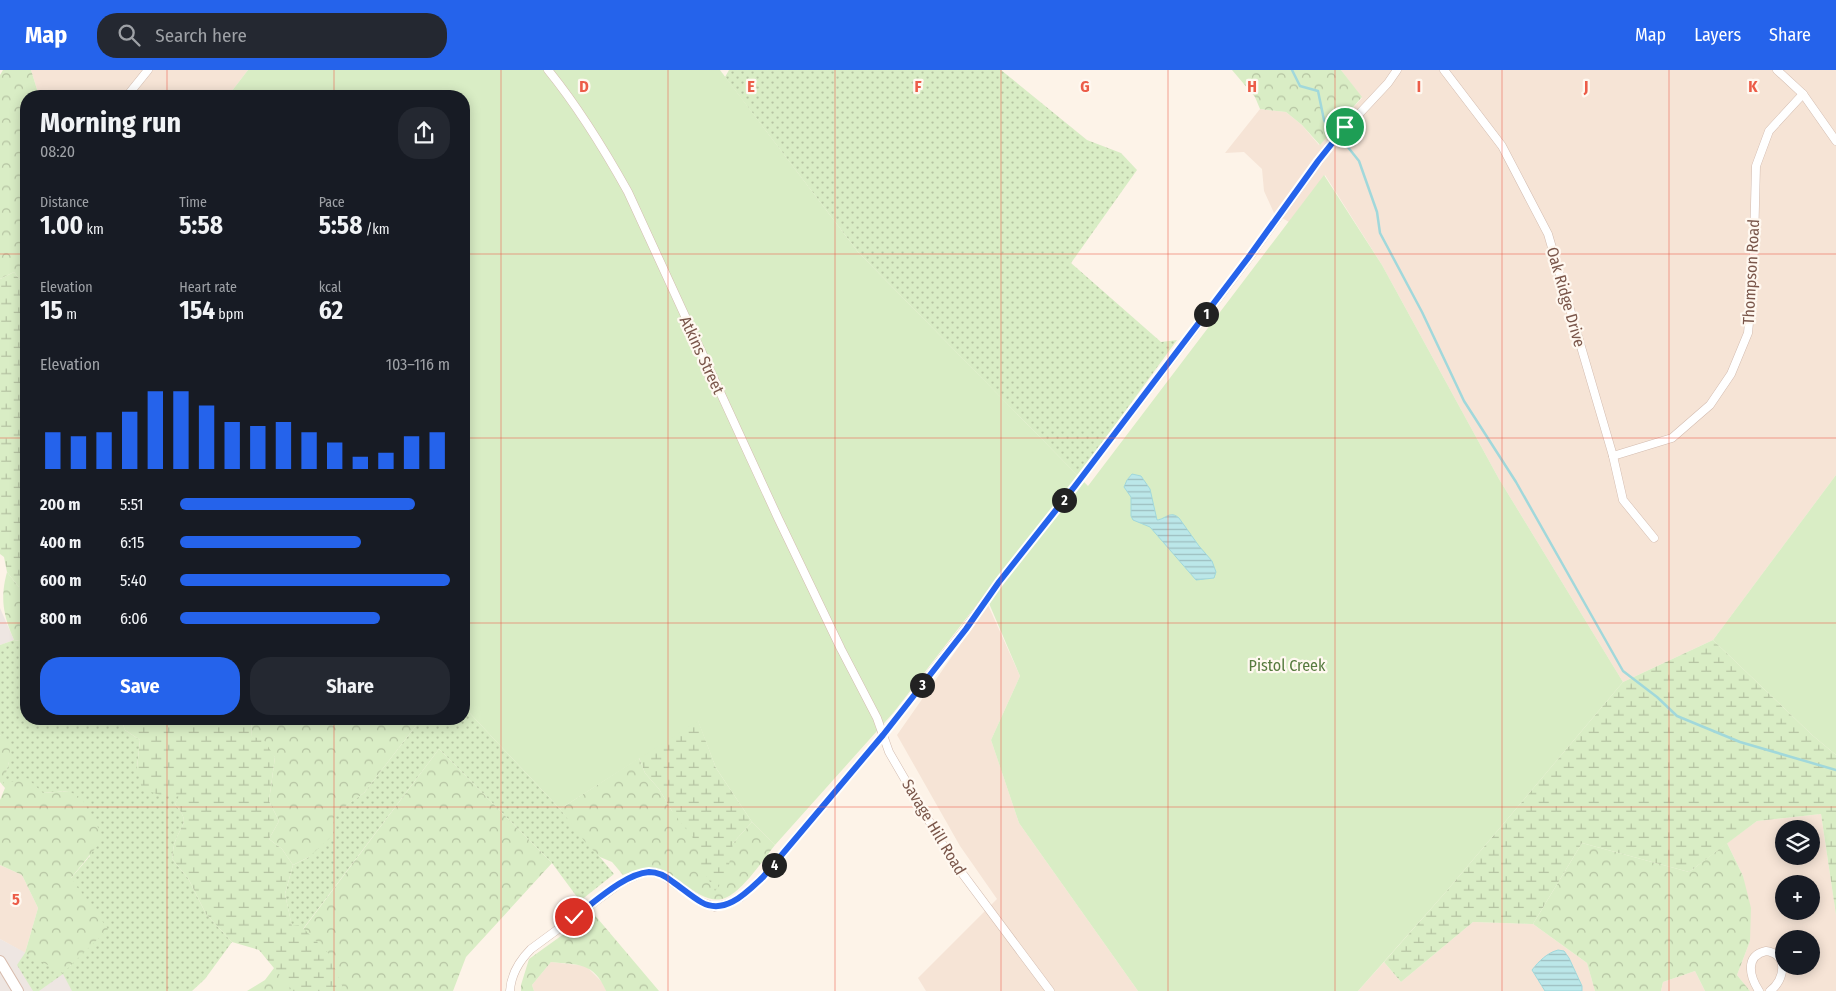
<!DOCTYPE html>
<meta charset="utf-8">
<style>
:root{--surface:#171b24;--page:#242831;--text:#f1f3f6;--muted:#9ea1a6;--accent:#2563eb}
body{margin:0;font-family:"Fira Sans Condensed",sans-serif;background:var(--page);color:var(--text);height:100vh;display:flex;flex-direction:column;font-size:19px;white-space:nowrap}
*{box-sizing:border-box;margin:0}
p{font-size:16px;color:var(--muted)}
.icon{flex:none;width:28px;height:28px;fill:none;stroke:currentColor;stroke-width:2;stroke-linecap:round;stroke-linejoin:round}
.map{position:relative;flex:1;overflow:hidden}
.sheet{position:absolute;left:20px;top:20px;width:450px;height:635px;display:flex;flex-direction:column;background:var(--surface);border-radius:20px;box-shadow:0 2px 12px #0003}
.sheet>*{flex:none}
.controls{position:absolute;left:1775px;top:750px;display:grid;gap:10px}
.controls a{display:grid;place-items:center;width:45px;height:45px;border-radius:50%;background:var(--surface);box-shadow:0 2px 12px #0003;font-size:25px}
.pin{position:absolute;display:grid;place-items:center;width:42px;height:42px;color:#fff;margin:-21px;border:2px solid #fff;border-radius:50%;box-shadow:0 1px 5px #0007}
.km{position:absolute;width:25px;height:25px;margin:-12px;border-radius:50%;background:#222;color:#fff;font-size:14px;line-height:25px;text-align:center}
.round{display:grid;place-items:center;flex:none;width:52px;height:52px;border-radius:20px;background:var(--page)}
.overview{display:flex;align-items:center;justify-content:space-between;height:85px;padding:0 20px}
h1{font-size:28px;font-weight:700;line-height:38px}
.figures{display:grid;grid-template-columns:repeat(3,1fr);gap:8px;height:85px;padding:5px 20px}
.figures div{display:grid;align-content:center}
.figures b{font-size:25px;font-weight:700}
.figures small{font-size:14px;font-weight:400}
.figures p{font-size:14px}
.chart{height:140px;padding:10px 20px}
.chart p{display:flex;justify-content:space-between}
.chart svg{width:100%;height:90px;margin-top:5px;stroke:var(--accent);stroke-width:6}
.action{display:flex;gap:10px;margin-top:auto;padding:10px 20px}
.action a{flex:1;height:58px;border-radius:20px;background:var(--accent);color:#fff;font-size:20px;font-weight:700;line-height:58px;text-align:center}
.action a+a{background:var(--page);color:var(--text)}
ul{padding:0 20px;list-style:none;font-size:16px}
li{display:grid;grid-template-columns:80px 60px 1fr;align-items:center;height:38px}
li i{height:12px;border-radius:6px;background:var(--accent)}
header{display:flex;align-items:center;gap:30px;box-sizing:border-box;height:70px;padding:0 25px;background:var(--accent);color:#fff}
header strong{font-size:24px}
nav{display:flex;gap:28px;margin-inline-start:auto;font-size:18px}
.search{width:350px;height:45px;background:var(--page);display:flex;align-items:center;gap:12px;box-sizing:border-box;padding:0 18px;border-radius:20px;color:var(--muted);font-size:19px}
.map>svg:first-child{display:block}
.residential{fill:#f6e4d6;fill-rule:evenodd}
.industrial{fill:#eee6e2}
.grass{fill:url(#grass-dots)}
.forest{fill:url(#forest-crowns)}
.wetland{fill:url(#wetland-marsh)}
.park{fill:#d9edc5}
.water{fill:url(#water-rules);stroke:#a1d8db}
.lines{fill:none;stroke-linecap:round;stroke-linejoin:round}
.stream{stroke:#a1d8db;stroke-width:2.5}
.street-casing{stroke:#d3bcb0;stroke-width:9}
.secondary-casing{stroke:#d7bbac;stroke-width:12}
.street{stroke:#fff;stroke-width:8}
.secondary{stroke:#fff;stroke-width:10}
.route-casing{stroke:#fff;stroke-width:10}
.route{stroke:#2563eb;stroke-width:6}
.grid{fill:none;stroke:#ec5c48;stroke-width:1;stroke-opacity:0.55}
.labels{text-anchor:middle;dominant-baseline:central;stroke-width:4.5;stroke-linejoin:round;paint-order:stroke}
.street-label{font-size:16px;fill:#7a564a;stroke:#fff8f0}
.park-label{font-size:16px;fill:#567a3e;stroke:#fff8f0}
.grid-label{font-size:16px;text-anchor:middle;font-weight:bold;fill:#ec5c48;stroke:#fff8f0;stroke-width:4.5;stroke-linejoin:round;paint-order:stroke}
</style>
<header>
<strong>Map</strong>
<div class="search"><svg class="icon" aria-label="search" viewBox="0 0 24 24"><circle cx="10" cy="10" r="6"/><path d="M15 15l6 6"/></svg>Search here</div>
<nav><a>Map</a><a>Layers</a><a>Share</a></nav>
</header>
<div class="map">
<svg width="1836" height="921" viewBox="0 0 1836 921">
<defs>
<pattern id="grass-dots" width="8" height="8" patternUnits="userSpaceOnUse" patternTransform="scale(1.25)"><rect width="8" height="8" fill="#d9edc5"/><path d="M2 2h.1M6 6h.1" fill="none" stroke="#b5c3a2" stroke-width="1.8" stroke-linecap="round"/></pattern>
<pattern id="forest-crowns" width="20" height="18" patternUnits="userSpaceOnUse" patternTransform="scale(1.25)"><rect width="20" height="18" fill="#d9edc5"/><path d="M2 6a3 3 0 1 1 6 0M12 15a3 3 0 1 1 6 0" fill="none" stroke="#b5c3a2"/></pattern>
<pattern id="wetland-marsh" width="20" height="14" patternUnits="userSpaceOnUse" patternTransform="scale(1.25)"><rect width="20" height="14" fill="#d9edc5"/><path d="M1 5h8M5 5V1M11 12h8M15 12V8" fill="none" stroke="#b5c3a2"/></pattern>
<pattern id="water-rules" width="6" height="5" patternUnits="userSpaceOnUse" patternTransform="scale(1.25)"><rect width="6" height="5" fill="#bbe7e9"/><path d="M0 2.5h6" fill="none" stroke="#9dbebf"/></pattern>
</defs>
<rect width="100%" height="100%" fill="#fdf3e8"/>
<g class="residential">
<polygon points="31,0 248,0 228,26 39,26"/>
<polygon points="1341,0 1836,0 1836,405 1713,570 1623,612 1499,409 1382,195 1325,105 1289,152 1274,143 1264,121 1262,99 1244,82 1225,83 1260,39 1286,42 1302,55 1319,75 1362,28"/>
<polygon points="988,535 1020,606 991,670 1019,753 1138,921 926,921 918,908 997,829 960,776 897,665"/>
<path d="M1821,744l15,101v76h-86l-13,-16 13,-34 -7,-65 -16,-33 30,-22zM1784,759h27v27h-27zM1784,814h27v27h-27zM1784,869h27v27h-27z"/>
<polygon points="0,795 22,805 38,838 25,883 0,869"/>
<polygon points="1473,852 1533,854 1587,893 1595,921 1358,921 1384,892 1401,912"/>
<polygon points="551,892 586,896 603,913 606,921 534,921 532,915"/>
<polygon points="1695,901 1705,921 1661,921 1663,912"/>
</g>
<g class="industrial">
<polygon points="0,538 14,570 0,575"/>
<polygon points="0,869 63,903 92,921 0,921"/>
</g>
<g class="grass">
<polygon points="729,0 1001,0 1087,70 1121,83 1137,100 1071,193 1161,272 1177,270 1078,406 858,182 725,7"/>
<path d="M14,570l12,2v77h95l4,11 15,10 -3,28 26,28h17l-5,8c16,20 7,18 0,38 -2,5 -2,11 -3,17l16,19 18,36 26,28 -27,37 -13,12h-120l-9,-17 -24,17h-6l-16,-26 8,-12 46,13v-88l19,-22 -21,-65 -26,2 -41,-8 7,-23 -9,-27v-90z"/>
<polygon points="464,637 560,739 614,804 580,831 552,793 439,679 303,859 292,857 285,824 293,795 309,787 333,744 364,723 421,649 464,649"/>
</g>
<g class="forest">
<polygon points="3,0 31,0 39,26 26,26 26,60 23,62 26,70 26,218 14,202 0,209 0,5"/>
<polygon points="1232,0 1341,0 1362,27 1320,75 1302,55 1286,42 1260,39 1255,27"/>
<path d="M7,502l19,24v46l-12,-2c-11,-25 -14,-42 -7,-68z"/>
<polygon points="251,649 421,649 364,723 334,744 333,765 309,787 293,795 282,779 269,769 279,751 269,731 275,687 252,667"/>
<polygon points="0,665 10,677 9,692 3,714 27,708 43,723 69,721 82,729 100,761 98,775 71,808 108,859 63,903 25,883 38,838 22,805 0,795 0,730 5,718 0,712"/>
<polygon points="439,679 552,793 466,887 453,921 247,921 265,910"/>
<path d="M639,688l6,15 14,16 13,22 61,32 19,-21 23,23c-11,14 -33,47 -50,53 -24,10 -52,-31 -76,-30 -9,0 -18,4 -26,7l-11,-13 -12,-5 -14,-14 -26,-34z"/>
<polygon points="1582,773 1689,802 1727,773 1743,806 1751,838 1750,871 1737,905 1750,921 1705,921 1695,901 1663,912 1661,921 1595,921 1587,893 1533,854"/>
<path d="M593,843l66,78h-53c-12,-29 -28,-26 -55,-29l-19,23 2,6h-13v-6l8,-26z"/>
</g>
<g class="wetland">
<polygon points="14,202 26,218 26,526 7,502 4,487 0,484 0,209"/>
<polygon points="464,309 698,650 716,698 752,752 733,773 727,806 715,821 701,796 700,777 672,741 659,719 645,703 631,667"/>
<polygon points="1713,570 1812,665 1836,685 1836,845 1821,744 1757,751 1689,802 1582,773 1533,854 1473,852 1401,912 1384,892 1444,824 1623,612"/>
<path d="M121,649h130l1,18 11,2 12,18 -6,44 10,20 -10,18 13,10 11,16 -8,29 7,32 8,-1 29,29 14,34 -1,3h-49l-34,-41 -27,-8 -26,-28 -18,-36 -16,-19c1,-6 1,-12 3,-17 7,-20 16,-18 0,-38l4,-8h-16l-21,-7 -5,-21 3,-28 -15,-10z"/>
</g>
<g class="park">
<polygon points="248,0 720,0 858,182 1088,416 1324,105 1382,195 1499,409 1623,612 1444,824 1358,921 1138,921 1019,753 991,670 1020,606 985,524 894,642 775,775 752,752 716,698 698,651 560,739 464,637 464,26 228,26"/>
<polygon points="1836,405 1836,685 1812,665 1713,570"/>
</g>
<g class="water">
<path d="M1132,404l9,2 9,13 7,31c9,-1 13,-10 22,-2l20,28 13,15 4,11 -2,6 -18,2 -46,-53 -17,-7 -2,-4v-19l-7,-10 3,-7z"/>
<path d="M1558,880l6,1 5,7 13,28v5h-37l-13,-21c7,-9 15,-17 26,-20z"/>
</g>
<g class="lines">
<g class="stream">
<polyline points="1292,0 1300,16 1318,21 1324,50 1328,59"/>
<polyline points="1343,71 1359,91 1377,142 1380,163 1422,242 1464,331 1516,412 1623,601 1657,627 1677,646 1740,672 1836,700"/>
</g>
<g class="street-casing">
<g id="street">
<path d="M548,0c31,38 56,79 80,122l150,326 63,131 36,69 12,34 61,105 100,134"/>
<polyline points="1444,0 1502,76 1548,164 1613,386 1623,430 1654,468"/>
<polyline points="1777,0 1803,24 1836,71"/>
<polyline points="127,26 148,0"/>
<polyline points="1613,386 1672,368 1710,335 1731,304 1748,263 1753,211 1756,96 1769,61 1803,24"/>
<path d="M510,921c1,-17 9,-30 21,-42l91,-67 20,-9 10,-1 9,2 40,28 14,5 15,-4 11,-6 22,-20 120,-142 82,-106 34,-47 76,-96 173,-227 82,-114 58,-62 9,-13"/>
<path d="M1759,921c-9,-14 -15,-35 7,-40 23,3 19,29 4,40"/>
</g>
</g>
<g class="secondary-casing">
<polyline id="secondary" points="0,891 18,921"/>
</g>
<use href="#street" class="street"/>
<use href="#secondary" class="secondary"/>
</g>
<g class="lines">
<g class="route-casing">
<path id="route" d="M574,847c20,-14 50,-43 75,-45 9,0 18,5 24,10 10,7 19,15 28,20 24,14 46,-10 62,-25l120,-142 83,-106 33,-47 76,-96 173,-228 70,-97 27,-34"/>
</g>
<use href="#route" class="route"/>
</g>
<path class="grid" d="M167,0v26M334,0v26M501,0v921M668,0v921M835,0v921M1001,0v921M1168,0v921M1335,0v921M1502,0v921M1669,0v921M0,184h26M464,184h1372M0,368h26M464,368h1372M0,553h26M464,553h1372M167,649v272M334,649v272M0,737h1836"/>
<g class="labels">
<g class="street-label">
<text transform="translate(1751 202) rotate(-87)">Thompson Road</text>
<text transform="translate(1566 227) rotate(74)">Oak Ridge Drive</text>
<text transform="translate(702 285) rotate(65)">Atkins Street</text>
<text transform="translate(934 757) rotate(59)">Savage Hill Road</text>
</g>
<g class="park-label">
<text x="1287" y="595">Pistol Creek</text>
</g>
</g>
<g class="grid-label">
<text x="584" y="22">D</text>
<text x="751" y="22">E</text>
<text x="918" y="22">F</text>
<text x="1085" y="22">G</text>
<text x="1252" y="22">H</text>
<text x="1419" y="22">I</text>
<text x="1586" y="22">J</text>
<text x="1753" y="22">K</text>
<text x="16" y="835">5</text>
</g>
</svg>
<div class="controls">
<a><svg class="icon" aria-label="layers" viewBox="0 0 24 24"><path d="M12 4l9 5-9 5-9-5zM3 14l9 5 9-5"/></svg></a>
<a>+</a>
<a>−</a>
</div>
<div class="pin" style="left:1345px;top:57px;background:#1e9e55"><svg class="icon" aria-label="arrive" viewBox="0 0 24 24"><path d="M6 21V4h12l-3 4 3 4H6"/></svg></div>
<div class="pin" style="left:574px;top:847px;background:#d93025"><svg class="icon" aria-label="check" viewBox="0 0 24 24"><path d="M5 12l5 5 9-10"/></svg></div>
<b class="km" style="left:1206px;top:244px">1</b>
<b class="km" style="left:1064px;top:430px">2</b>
<b class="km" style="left:922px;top:615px">3</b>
<b class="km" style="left:774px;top:795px">4</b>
<section class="sheet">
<div class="overview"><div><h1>Morning run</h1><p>08:20</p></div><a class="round"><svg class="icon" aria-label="share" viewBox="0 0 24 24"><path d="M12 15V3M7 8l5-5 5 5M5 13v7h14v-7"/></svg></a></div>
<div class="figures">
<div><p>Distance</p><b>1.00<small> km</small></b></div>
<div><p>Time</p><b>5:58</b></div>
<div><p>Pace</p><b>5:58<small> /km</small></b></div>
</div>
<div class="figures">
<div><p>Elevation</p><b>15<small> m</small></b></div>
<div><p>Heart rate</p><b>154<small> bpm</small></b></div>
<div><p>kcal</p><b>62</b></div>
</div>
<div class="chart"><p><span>Elevation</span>103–116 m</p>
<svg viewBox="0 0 160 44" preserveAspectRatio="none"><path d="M5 44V26M15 44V28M25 44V26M35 44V16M45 44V6M55 44V6M65 44V13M75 44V21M85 44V23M95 44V21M105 44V26M115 44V31M125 44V38M135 44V36M145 44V28M155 44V26"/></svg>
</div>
<ul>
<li><b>200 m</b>5:51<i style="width:87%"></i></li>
<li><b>400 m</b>6:15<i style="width:67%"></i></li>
<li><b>600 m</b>5:40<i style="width:100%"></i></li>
<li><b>800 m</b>6:06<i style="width:74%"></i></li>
</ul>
<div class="action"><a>Save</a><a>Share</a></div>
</section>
</div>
